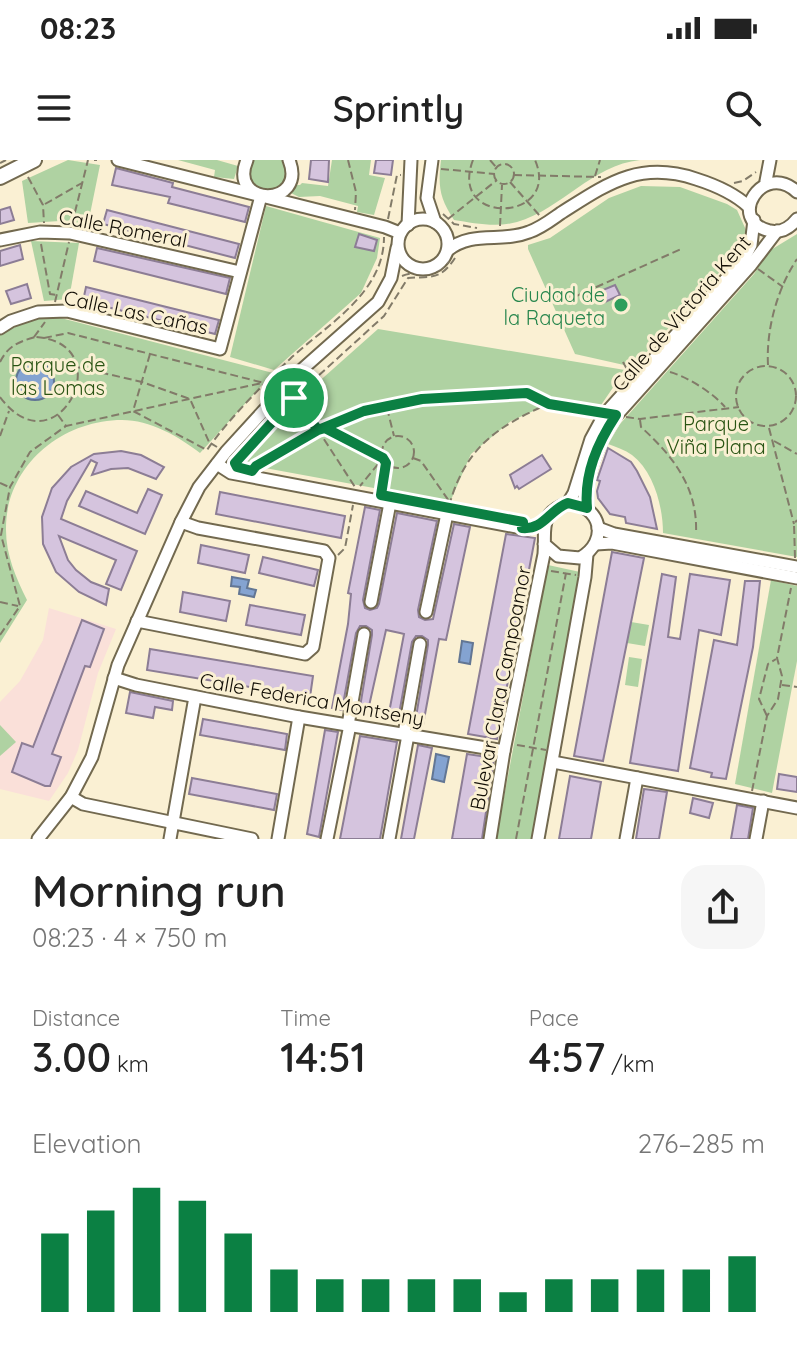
<!DOCTYPE html>
<meta charset="utf-8">
<style>
:root{--surface:#fff;--page:#f6f6f6;--text:#222;--muted:#767676;--accent:#0b8043}
body{margin:0;font-family:Quicksand,sans-serif;background:var(--page);color:var(--text);height:100vh;display:flex;flex-direction:column;font-size:30px;white-space:nowrap}
*{box-sizing:border-box;margin:0}
p{font-size:26px;color:var(--muted)}
.icon{flex:none;width:44px;height:44px;fill:none;stroke:currentColor;stroke-width:2;stroke-linecap:round;stroke-linejoin:round}
.map{position:relative;height:679px;overflow:hidden}
.details{display:flex;flex-direction:column;background:var(--surface);flex:1}
.details>*{flex:none}
.pin{position:absolute;display:grid;place-items:center;width:68px;height:68px;color:#fff;margin:-34px;border:4px solid #fff;border-radius:50%;box-shadow:0 2px 8px #0007}
.round{display:grid;place-items:center;flex:none;width:84px;height:84px;border-radius:24px;background:var(--page)}
.summary{display:flex;align-items:center;justify-content:space-between;height:136px;padding:0 32px}
h1{font-size:44px;font-weight:600;line-height:60px}
.figures{display:grid;grid-template-columns:repeat(3,1fr);gap:12px;height:136px;padding:8px 32px}
.figures div{display:grid;align-content:center}
.figures b{font-size:40px;font-weight:600}
.figures small{font-size:22px;font-weight:400}
.figures p{font-size:22px}
.chart{height:224px;padding:16px 32px}
.chart p{display:flex;justify-content:space-between}
.chart svg{width:100%;height:144px;margin-top:8px;stroke:var(--accent);stroke-width:6}
.status{display:flex;justify-content:space-between;align-items:center;height:56px;padding:0 40px;background:var(--surface);direction:ltr}
.status svg{height:22px;fill:currentColor}
header{display:flex;justify-content:space-between;align-items:center;height:104px;padding:0 32px;background:var(--surface);font-size:36px;font-weight:600}
.map>svg:first-child{display:block}
.education{fill:#fae0d9}
.green{fill:#afd2a2}
.water{fill:#84a3d1;stroke:#627694;stroke-width:2}
.building{fill:#d5c4de;stroke:#8c7d95;stroke-width:2}
.lines{fill:none;stroke-linecap:round;stroke-linejoin:round}
.minor-casing{stroke:#72694f;stroke-width:15}
.major-casing{stroke:#72694f;stroke-width:18}
.path{stroke:#827b69;stroke-width:2;stroke-dasharray:8 4;stroke-linecap:butt}
.minor{stroke:#fff;stroke-width:11}
.major{stroke:#fff;stroke-width:14}
.route-casing{stroke:#fff;stroke-width:16}
.route{stroke:#0b8043;stroke-width:10}
.leisure-dot{fill:#2e9e5b;stroke:#faf0d3;stroke-width:3}
.labels{text-anchor:middle;dominant-baseline:central;stroke-width:6;stroke-linejoin:round;paint-order:stroke}
.street-label{font-size:20px;fill:#120e05;stroke:#faf0d3}
.leisure-label{font-size:20px;fill:#27864d;stroke:#faf0d3;text-anchor:end}
.park-label{font-size:20px;fill:#295413;stroke:#faf0d3}
</style>
<div class="status"><b>08:23</b><svg viewBox="0 0 49 12"><path d="M0 12V9h3v3zM5 12V6h3v6zM10 12V3h3v9zM15 12V0h3v12zM26 1h20v11H26zM47 4h2v5h-2z"/></svg></div>
<header><svg class="icon" aria-label="menu" viewBox="0 0 24 24"><path d="M4 6h16M4 12h16M4 18h16"/></svg>Sprintly<svg class="icon" aria-label="search" viewBox="0 0 24 24"><circle cx="10" cy="10" r="6"/><path d="M15 15l6 6"/></svg></header>
<div class="map">
<svg width="797" height="679" viewBox="0 0 797 679">
<rect width="100%" height="100%" fill="#faf0d3"/>
<polygon class="education" points="49,448 116,469 98,513 78,590 68,613 49,641 0,629 0,542 20,521 43,480"/>
<g class="green">
<polygon points="68,0 100,5 88,64 60,61 28,63 22,21"/>
<polygon points="178,0 217,0 238,6 234,19 214,17 215,10"/>
<path d="M252,0h31c8,13 2,22 -9,31l-19,-3 -7,-10z"/>
<polygon points="332,0 371,0 369,15 385,18 374,55 357,52 358,46 320,36 299,37 291,33 293,25 300,25 302,23 328,26"/>
<path d="M441,0h199c-48,5 -78,49 -123,62 -21,6 -43,1 -63,-2 -15,-23 -16,-34 -13,-60z"/>
<polygon points="641,26 680,27 727,44 737,50 746,70 737,93 633,207 575,194 528,89 528,85 550,78 609,38"/>
<polygon points="266,46 380,78 377,98 361,133 274,210 230,197"/>
<path d="M797,74v323l-134,-24c0,-26 -9,-61 -31,-78 -7,-5 -16,-8 -24,-11l12,-20 134,-150 15,-23z"/>
<polygon points="31,81 79,83 69,139 44,141"/>
<path d="M57,157l216,56 -73,80c-22,-17 -50,-33 -78,-33 -61,0 -117,47 -116,110 0,25 10,48 21,70l-27,43v-309l33,-15z"/>
<polygon points="378,169 625,210 597,251 549,244 511,261 471,294 450,342 243,304 297,241"/>
<polygon points="548,405 580,412 533,679 496,679"/>
<polygon points="771,420 797,426 797,501 772,633 735,624"/>
<polygon points="631,462 649,465 645,486 627,483"/>
<polygon points="629,497 642,499 638,527 625,525"/>
<polygon points="0,565 16,582 0,596"/>
</g>
<g class="water">
<circle cx="35" cy="221" r="19"/>
<polygon points="232,417 249,420 247,428 256,430 254,437 239,434 240,427 231,426"/>
<polygon points="462,481 473,483 470,504 459,502"/>
<polygon points="436,594 449,597 444,622 432,619"/>
</g>
<g class="building">
<polygon points="311,0 329,0 328,22 309,19"/>
<polygon points="376,0 393,0 391,15 374,13"/>
<polygon points="116,8 173,23 172,27 249,47 245,62 168,43 170,37 112,25"/>
<polygon points="10,47 14,60 0,64 0,50"/>
<polygon points="107,50 239,84 235,98 103,64"/>
<polygon points="359,74 377,80 374,91 355,87"/>
<polygon points="20,85 23,99 0,106 0,91"/>
<polygon points="97,88 230,118 226,134 94,101"/>
<polygon points="27,124 31,138 11,144 6,131"/>
<polygon points="615,125 620,135 603,143 598,132"/>
<polygon points="86,127 219,160 215,174 83,141"/>
<polygon points="608,288 631,302 637,311 650,337 657,369 626,363 625,357 610,354 598,338 597,331 600,321 597,320"/>
<polygon points="121,291 141,295 164,307 156,319 128,308 111,309 92,315 97,303 91,300 67,341 61,359 137,391 121,430 106,424 116,400 59,376 68,400 76,410 91,422 109,429 106,445 79,432 56,412 43,384 42,357 52,328 71,307 94,294"/>
<polygon points="542,295 551,309 519,329 517,326 515,328 510,315"/>
<polygon points="148,329 162,335 145,374 79,346 86,331 137,353"/>
<polygon points="220,332 345,356 341,378 216,354"/>
<polygon points="365,347 380,350 363,440 365,448 370,450 377,448 379,444 397,353 437,361 418,450 419,457 425,460 433,459 454,364 470,367 446,480 439,479 423,565 415,563 428,485 428,480 422,476 416,476 412,482 398,560 388,558 404,474 400,473 386,470 367,555 359,553 372,475 372,470 366,466 360,466 356,473 342,550 332,548 348,464 351,434 348,433"/>
<polygon points="506,374 535,378 497,579 468,574"/>
<polygon points="201,385 249,395 245,413 198,403"/>
<polygon points="612,392 644,398 603,601 574,596"/>
<polygon points="263,397 318,410 314,426 259,413"/>
<polygon points="662,414 676,417 668,477 680,479 690,414 730,420 721,475 699,470 678,611 630,603"/>
<polygon points="745,421 760,421 753,487 726,619 711,617 712,613 690,608 714,480 737,485"/>
<polygon points="183,432 230,441 226,461 180,452"/>
<polygon points="250,445 305,455 301,475 246,465"/>
<polygon points="82,460 104,469 90,507 85,506 52,594 61,597 50,626 45,626 12,612 22,583 33,587"/>
<polygon points="150,489 313,516 310,537 147,510"/>
<polygon points="130,532 173,541 172,550 155,547 153,558 126,553"/>
<polygon points="203,559 287,574 285,590 200,575"/>
<polygon points="325,570 338,572 319,677 307,674"/>
<polygon points="360,576 397,582 380,679 340,679"/>
<polygon points="418,585 432,588 414,679 401,679"/>
<polygon points="467,594 494,598 482,679 452,679"/>
<polygon points="779,614 797,617 797,632 777,629"/>
<polygon points="570,616 601,622 591,679 559,679"/>
<polygon points="192,618 277,634 274,650 189,634"/>
<polygon points="644,629 667,632 659,679 636,679"/>
<polygon points="693,638 713,643 709,658 690,653"/>
<polygon points="737,645 753,648 748,679 731,679"/>
</g>
<g class="lines">
<g class="minor-casing">
<g id="minor">
<polyline points="118,0 385,67 400,73"/>
<path d="M247,0c-20,47 61,48 42,0"/>
<polyline points="432,0 427,38 435,62"/>
<polyline points="766,21 770,0"/>
<path d="M797,32c-34,-32 -72,29 -27,39 11,2 20,-3 27,-12"/>
<circle cx="423" cy="84" r="25"/>
<polyline points="408,65 411,0"/>
<polyline points="0,80 40,72 70,73 240,112"/>
<path d="M448,90c24,-20 54,-7 81,-18 12,-4 22,-12 32,-19 46,-29 78,-53 135,-34 19,6 38,14 53,28"/>
<polyline points="0,168 11,161 38,152 67,151 220,189 261,36"/>
<polyline points="217,304 231,313 527,369"/>
<polyline points="568,343 574,333 591,279 604,255 744,99 751,85 754,60"/>
<path d="M587,348c-3,-33 10,-62 27,-90l137,-153 26,-34"/>
<polyline points="598,368 614,374 797,407"/>
<polyline points="596,384 612,383 797,418"/>
<polyline points="371,442 390,343"/>
<polyline points="426,452 447,354"/>
<polyline points="137,461 305,494 313,487 329,398 324,391 198,368 181,362"/>
<polyline points="114,518 136,525 299,557 504,591"/>
<polyline points="348,565 364,474"/>
<polyline points="404,574 420,484"/>
<polyline points="553,602 797,648"/>
<polyline points="71,637 83,644 252,679"/>
<polyline points="38,679 71,637 92,597 118,505 181,362 199,327 226,292 298,213 378,142 391,118 397,88"/>
<polyline points="170,679 195,537"/>
<polyline points="278,679 299,557"/>
<polyline points="327,679 350,565"/>
<polyline points="389,679 408,575"/>
<path d="M490,679l14,-88 40,-197c2,-26 -6,-40 24,-51 33,2 42,38 12,55l-22,-2 -14,-12"/>
<polyline points="538,679 585,417 587,394"/>
<polyline points="626,679 637,618"/>
<polyline points="756,679 763,641"/>
</g>
</g>
<g class="major-casing">
<polyline id="major" points="0,17 34,0"/>
</g>
<g class="path">
<polyline points="94,0 97,0"/>
<polyline points="348,0 356,32 355,50"/>
<path d="M473,0c-26,67 89,62 62,0"/>
<polyline points="490,0 496,7"/>
<polyline points="0,3 6,0"/>
<circle cx="504" cy="14" r="10"/>
<polyline points="441,9 495,14"/>
<polyline points="514,15 601,17"/>
<polyline points="595,16 600,0"/>
<polyline points="28,17 43,45 44,63"/>
<polyline points="510,22 540,56"/>
<polyline points="734,23 743,21 756,12"/>
<polyline points="45,44 82,23"/>
<polyline points="443,54 454,64 477,68"/>
<polyline points="388,59 397,15 401,15"/>
<polyline points="448,59 497,20"/>
<polyline points="72,64 88,0"/>
<polyline points="500,66 502,25"/>
<polyline points="41,84 50,134 56,135"/>
<polyline points="758,109 783,127"/>
<path d="M402,116c19,-8 29,6 47,-15"/>
<polyline points="55,142 69,82"/>
<polyline points="563,142 681,89"/>
<polyline points="34,177 45,162"/>
<polyline points="44,178 68,173 264,223"/>
<path d="M150,194l-17,57 74,39c19,-28 57,-67 83,-91 36,-34 94,-65 94,-122"/>
<path d="M0,202c8,-16 18,-20 35,-25"/>
<polyline points="623,202 628,211"/>
<path d="M768,205c-2,-35 9,-76 29,-106"/>
<circle cx="766" cy="236" r="30"/>
<polyline points="77,207 142,222 190,239 209,282 217,287"/>
<path d="M670,212c18,5 43,21 55,35"/>
<path d="M0,237c57,77 123,-55 35,-60"/>
<polyline points="295,239 318,270 364,251 422,239 527,233 549,244 596,251"/>
<polyline points="387,248 394,276"/>
<polyline points="58,255 66,266 262,223"/>
<polyline points="626,257 640,259 739,247"/>
<path d="M640,260l1,7c33,30 57,61 55,107"/>
<polyline points="326,268 383,298 360,326"/>
<polyline points="769,268 794,364"/>
<polyline points="0,276 9,251"/>
<circle cx="398" cy="292" r="16"/>
<polyline points="774,281 797,294"/>
<polyline points="413,298 421,301 449,341"/>
<path d="M236,302l58,-64 90,-82 24,-38c23,-2 32,3 47,-20"/>
<polyline points="255,307 318,270 355,327"/>
<polyline points="0,323 9,327"/>
<polyline points="381,333 386,304"/>
<path d="M449,346c16,-58 47,-79 99,-102"/>
<polyline points="338,395 345,388 353,345"/>
<polyline points="795,398 794,364 797,360"/>
<polyline points="551,411 576,415"/>
<polyline points="0,442 18,446"/>
<polyline points="0,475 20,446 1,375 10,327 30,292 66,266"/>
<polyline points="782,525 797,527"/>
<polyline points="767,556 759,539 768,504 776,499"/>
<polyline points="517,585 546,590"/>
<polyline points="752,631 767,556 778,539 782,516 777,498 791,428"/>
<polyline points="516,679 566,413"/>
</g>
<use href="#minor" class="minor"/>
<use href="#major" class="major"/>
</g>
<g class="lines">
<g class="route-casing">
<path id="route" d="M294,238l-59,65 2,4 15,4 4,-5 62,-36 46,-19 58,-12 105,-6 22,11 67,11c-19,29 -32,59 -29,93l-19,-5c-19,7 -24,27 -46,25l1,-6 -142,-27 5,-32 -3,-5 -58,-30 -7,2 -24,-32"/>
</g>
<use href="#route" class="route"/>
</g>
<circle class="leisure-dot" cx="621" cy="145" r="8"/>
<g class="labels">
<g class="street-label">
<text transform="translate(123 68) rotate(11)">Calle Romeral</text>
<text transform="translate(136 152) rotate(12)">Calle Las Cañas</text>
<text transform="translate(681 153) rotate(-49)">Calle de Victoria Kent</text>
<text transform="translate(500 528) rotate(-79)">Bulevar Clara Campoamor</text>
<text transform="translate(312 539) rotate(10)">Calle Federica Montseny</text>
</g>
<g class="leisure-label">
<text x="605" y="134">Ciudad de<tspan x="605" dy="23">la Raqueta</tspan></text>
</g>
<g class="park-label">
<text x="58" y="204">Parque de<tspan x="58" dy="23">las Lomas</tspan></text>
<text x="716" y="263">Parque<tspan x="716" dy="23">Viña Plana</tspan></text>
</g>
</g>
</svg>
<div class="pin" style="left:294px;top:238px;background:#1e9e55"><svg class="icon" aria-label="arrive" viewBox="0 0 24 24"><path d="M6 21V4h12l-3 4 3 4H6"/></svg></div>
</div>
<section class="details">
<div class="summary"><div><h1>Morning run</h1><p>08:23 · 4 × 750 m</p></div><a class="round"><svg class="icon" aria-label="share" viewBox="0 0 24 24"><path d="M12 15V3M7 8l5-5 5 5M5 13v7h14v-7"/></svg></a></div>
<div class="figures">
<div><p>Distance</p><b>3.00<small> km</small></b></div>
<div><p>Time</p><b>14:51</b></div>
<div><p>Pace</p><b>4:57<small> /km</small></b></div>
</div>
<div class="chart"><p><span>Elevation</span>276–285 m</p>
<svg viewBox="0 0 160 44" preserveAspectRatio="none"><path d="M5 44V20M15 44V13M25 44V6M35 44V10M45 44V20M55 44V31M65 44V34M75 44V34M85 44V34M95 44V34M105 44V38M115 44V34M125 44V34M135 44V31M145 44V31M155 44V27"/></svg>
</div>
</section>
